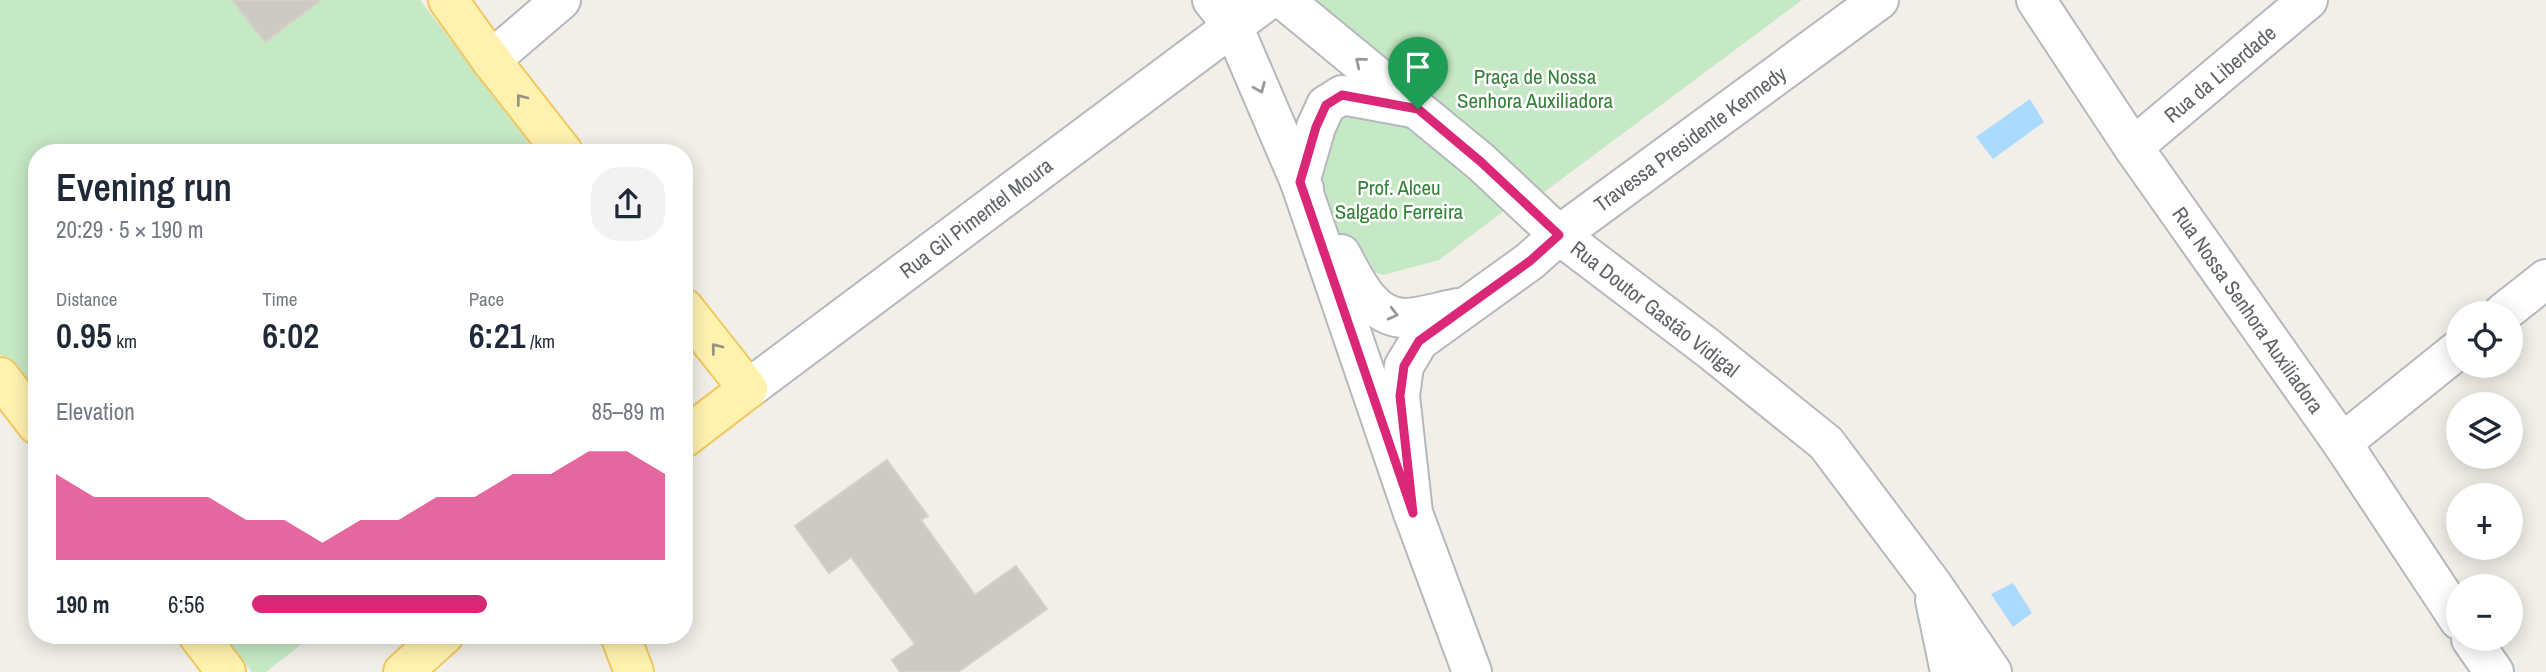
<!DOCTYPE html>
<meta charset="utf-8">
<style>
:root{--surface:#fff;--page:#f2f2f3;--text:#1f2937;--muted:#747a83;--accent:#db2777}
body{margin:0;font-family:"Archivo Narrow",sans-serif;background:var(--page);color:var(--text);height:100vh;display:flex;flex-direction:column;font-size:26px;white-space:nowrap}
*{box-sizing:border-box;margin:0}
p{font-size:23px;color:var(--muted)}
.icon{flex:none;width:38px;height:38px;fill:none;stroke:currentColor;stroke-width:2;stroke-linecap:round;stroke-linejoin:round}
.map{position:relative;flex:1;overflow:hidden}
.sheet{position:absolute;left:28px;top:144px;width:665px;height:500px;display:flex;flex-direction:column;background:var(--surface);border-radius:28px;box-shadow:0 4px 18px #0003}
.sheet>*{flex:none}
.tools{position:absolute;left:2446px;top:301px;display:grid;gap:14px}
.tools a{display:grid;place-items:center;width:77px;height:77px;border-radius:50%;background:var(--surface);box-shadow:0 4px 18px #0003;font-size:35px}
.pin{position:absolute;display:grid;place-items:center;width:60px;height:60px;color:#fff;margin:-72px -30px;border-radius:50% 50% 50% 0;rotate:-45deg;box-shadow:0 0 7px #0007}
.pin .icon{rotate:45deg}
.round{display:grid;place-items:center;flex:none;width:74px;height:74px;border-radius:28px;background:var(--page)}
.summary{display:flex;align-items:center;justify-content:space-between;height:119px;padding:0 28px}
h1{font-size:38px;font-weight:600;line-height:52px}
.stats{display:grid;grid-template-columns:repeat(3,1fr);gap:10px;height:119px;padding:7px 28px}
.stats div{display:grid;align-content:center}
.stats b{font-size:35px;font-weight:600}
.stats small{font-size:19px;font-weight:400}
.stats p{font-size:19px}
.chart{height:196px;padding:14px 28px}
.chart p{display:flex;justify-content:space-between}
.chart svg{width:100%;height:126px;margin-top:7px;fill:var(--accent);opacity:.7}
ul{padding:0 28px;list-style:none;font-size:23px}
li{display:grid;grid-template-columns:112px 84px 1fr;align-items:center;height:52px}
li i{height:18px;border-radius:9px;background:var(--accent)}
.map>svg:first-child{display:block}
.green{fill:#c5e8c5}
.water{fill:#aadaff}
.building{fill:#cccac5;stroke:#d6d1c6;stroke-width:2}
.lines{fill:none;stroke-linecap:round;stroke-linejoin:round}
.minor-casing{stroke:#b5b8bc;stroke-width:42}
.major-casing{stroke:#f2c960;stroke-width:42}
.minor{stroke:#fff;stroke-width:38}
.major{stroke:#fff2af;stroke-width:38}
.oneway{stroke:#979a9d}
.oneway2{stroke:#979581}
.route-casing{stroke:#fff;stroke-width:14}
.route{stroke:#db2777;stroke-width:9}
.labels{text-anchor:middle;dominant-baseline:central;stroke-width:5;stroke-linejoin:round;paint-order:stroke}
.street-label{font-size:21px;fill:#5f6368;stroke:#fff}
.park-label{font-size:21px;fill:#348238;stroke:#fff}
</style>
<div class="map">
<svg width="2546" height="672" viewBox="0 0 2546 672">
<rect width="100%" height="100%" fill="#f1efe8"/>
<g class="green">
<polygon points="0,0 420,0 536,152 37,152 37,400 0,354"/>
<polygon points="1297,0 1802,0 1532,201"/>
<polygon points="1344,105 1414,120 1513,204 1439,260 1383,275 1355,265 1311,184"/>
<polygon points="223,635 313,635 266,672 252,672"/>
</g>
<g class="water">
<polygon points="2030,99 2044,122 1993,159 1976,137"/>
<polygon points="2013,583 2032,613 2013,627 1991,594"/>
</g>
<g class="building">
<polygon points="232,0 321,0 265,42"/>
<polygon points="887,460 928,516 921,520 975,595 1016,566 1047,609 958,672 900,672 892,660 915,644 851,557 829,573 795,526"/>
</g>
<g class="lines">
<g class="minor-casing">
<g id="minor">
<polyline points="1212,0 1233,26 1300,182 1413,513 1472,672"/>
<polyline points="1284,0 1481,162 1559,235 1708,348 1826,443 1932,584 1992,672"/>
<polyline points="2036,0 2133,147 2342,443 2459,620"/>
<polyline points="491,60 561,0"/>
<polyline points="2133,147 2308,0"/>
<polyline points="1304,189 1300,182 1316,127 1326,105 1342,95 1413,108"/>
<path d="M1341,254c14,25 29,63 63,64 17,0 37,-7 54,-10"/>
<polyline points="2503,313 2546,279"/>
<polyline points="748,389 1268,0"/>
<polyline points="2342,443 2459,349"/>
<polyline points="1413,513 1400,396 1404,366 1419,341 1530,261 1559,235 1879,0"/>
<polyline points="1935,600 1950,672"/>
<polyline points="2471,639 2494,672"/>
</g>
</g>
<g class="major-casing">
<g id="major">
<polyline points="448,0 491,60 563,152"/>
<polyline points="684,308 748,389 684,438"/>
<polyline points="0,377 37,425"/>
<polyline points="198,635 226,672"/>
<polyline points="620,635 634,672"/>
<polyline points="403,672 444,635"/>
</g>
</g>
<use href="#minor" class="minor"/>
<use href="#major" class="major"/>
</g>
<defs><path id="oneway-chevron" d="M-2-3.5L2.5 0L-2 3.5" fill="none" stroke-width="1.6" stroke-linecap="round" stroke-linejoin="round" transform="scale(1.75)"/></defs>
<g class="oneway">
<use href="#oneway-chevron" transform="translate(1360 62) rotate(-141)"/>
<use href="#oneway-chevron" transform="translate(1260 88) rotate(67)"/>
<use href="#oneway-chevron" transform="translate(1393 314) rotate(14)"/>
</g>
<g class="oneway2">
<use href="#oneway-chevron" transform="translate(521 99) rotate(-128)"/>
<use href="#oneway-chevron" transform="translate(716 348) rotate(-128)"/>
</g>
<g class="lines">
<g class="route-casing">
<polygon id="route" points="1342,95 1418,109 1481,162 1559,235 1530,261 1419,341 1404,366 1400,396 1413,513 1300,182 1316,127 1326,105"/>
</g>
<use href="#route" class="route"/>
</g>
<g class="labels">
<g class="street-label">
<text transform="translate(2220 74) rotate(-40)">Rua da Liberdade</text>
<text transform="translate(1690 139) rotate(-36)">Travessa Presidente Kennedy</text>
<text transform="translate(976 218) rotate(-37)">Rua Gil Pimentel Moura</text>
<text transform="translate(1655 309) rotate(38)">Rua Doutor Gastão Vidigal</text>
<text transform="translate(2248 310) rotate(55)">Rua Nossa Senhora Auxiliadora</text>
</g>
<g class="park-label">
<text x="1535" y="76">Praça de Nossa<tspan x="1535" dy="24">Senhora Auxiliadora</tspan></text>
<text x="1399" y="187">Prof. Alceu<tspan x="1399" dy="24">Salgado Ferreira</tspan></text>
</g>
</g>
</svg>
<div class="tools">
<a><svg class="icon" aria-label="locate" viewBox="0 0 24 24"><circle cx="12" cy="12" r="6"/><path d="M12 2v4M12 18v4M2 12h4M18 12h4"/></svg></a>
<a><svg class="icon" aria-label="layers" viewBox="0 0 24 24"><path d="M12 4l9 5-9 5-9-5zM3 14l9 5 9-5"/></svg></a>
<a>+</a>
<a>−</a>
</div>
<div class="pin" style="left:1418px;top:109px;background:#1e9e55"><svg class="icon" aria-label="arrive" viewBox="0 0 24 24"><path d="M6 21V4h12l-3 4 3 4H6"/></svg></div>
<section class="sheet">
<div class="summary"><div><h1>Evening run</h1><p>20:29 · 5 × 190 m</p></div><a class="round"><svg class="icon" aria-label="share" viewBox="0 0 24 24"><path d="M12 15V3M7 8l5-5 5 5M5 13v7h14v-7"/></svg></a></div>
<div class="stats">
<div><p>Distance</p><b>0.95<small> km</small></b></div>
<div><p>Time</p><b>6:02</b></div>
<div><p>Pace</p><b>6:21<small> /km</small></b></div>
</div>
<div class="chart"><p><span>Elevation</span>85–89 m</p>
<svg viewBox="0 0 160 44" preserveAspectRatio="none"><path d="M0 44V14L10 22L20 22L30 22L40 22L50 30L60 30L70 38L80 30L90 30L100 22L110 22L120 14L130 14L140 6L150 6L160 14V44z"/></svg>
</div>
<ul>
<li><b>190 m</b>6:56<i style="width:57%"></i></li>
</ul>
</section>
</div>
